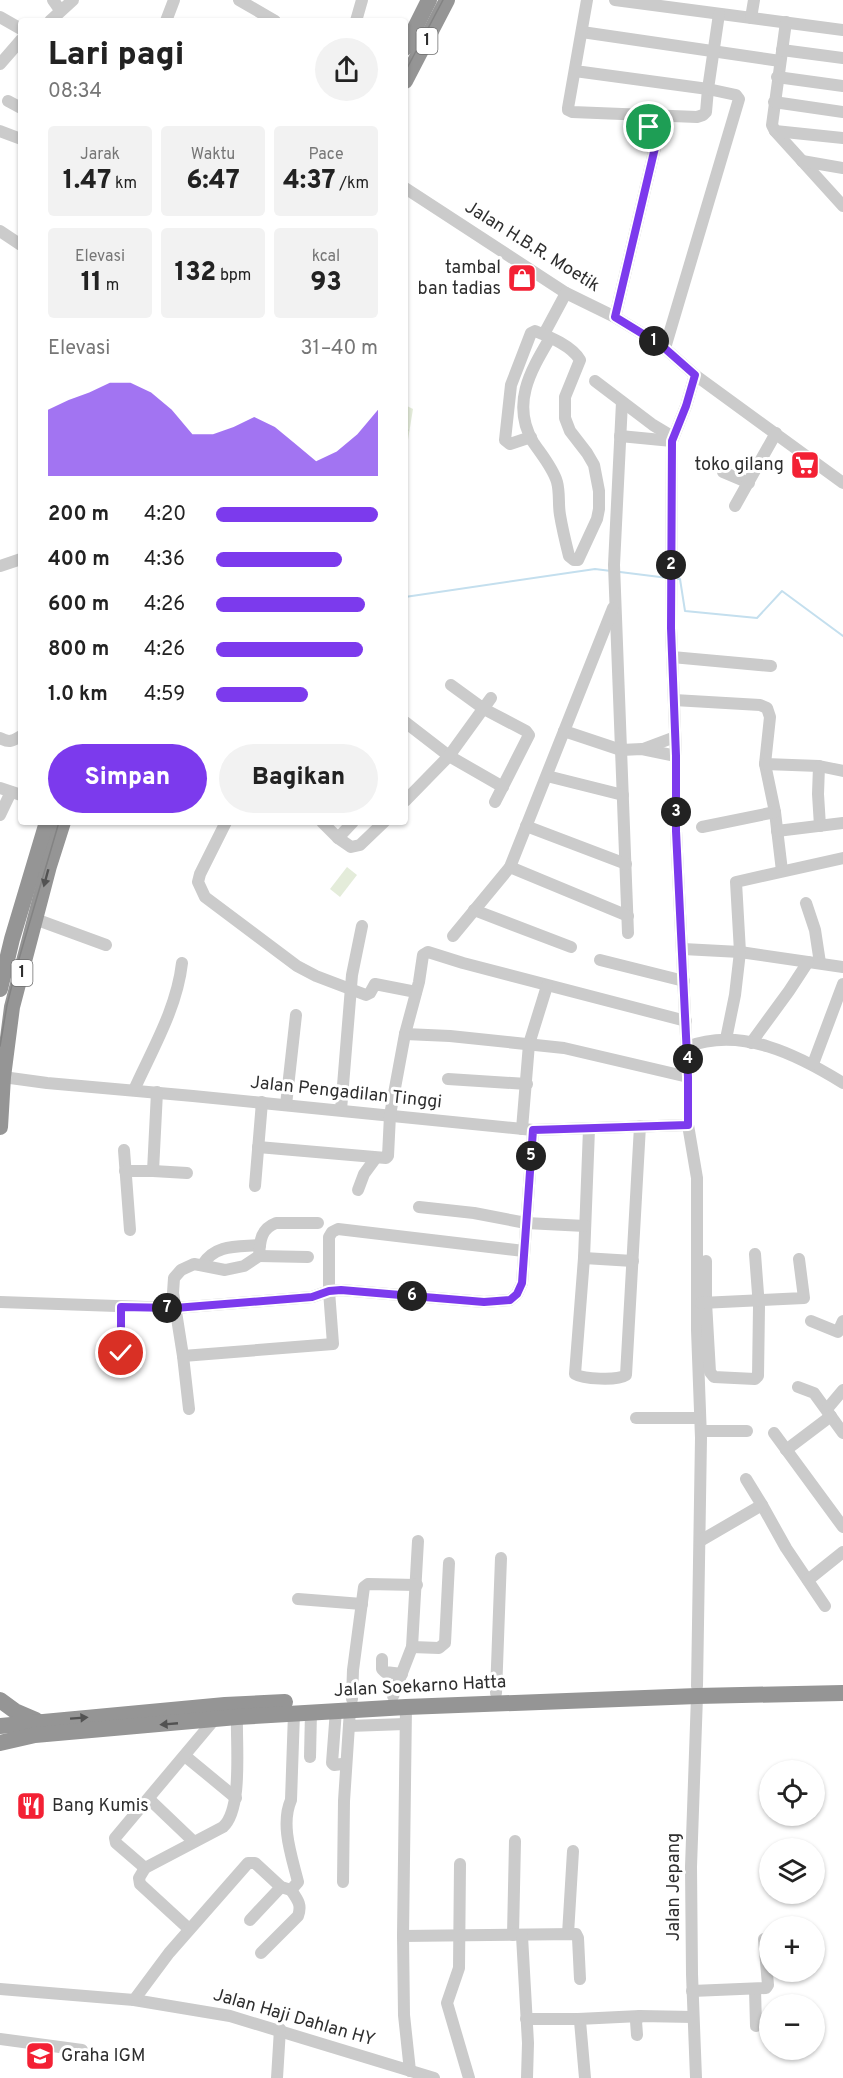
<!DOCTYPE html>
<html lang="id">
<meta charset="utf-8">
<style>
:root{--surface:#fff;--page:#f2f2f2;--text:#222;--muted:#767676;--accent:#7c3aed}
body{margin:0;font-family:Overpass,sans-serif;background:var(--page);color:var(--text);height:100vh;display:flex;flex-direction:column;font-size:22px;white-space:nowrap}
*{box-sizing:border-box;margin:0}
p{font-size:20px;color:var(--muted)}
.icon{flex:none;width:33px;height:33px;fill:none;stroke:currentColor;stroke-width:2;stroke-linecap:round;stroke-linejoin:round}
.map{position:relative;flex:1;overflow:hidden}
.details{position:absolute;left:18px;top:18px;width:390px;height:807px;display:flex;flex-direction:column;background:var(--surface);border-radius:6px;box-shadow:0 2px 4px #0004}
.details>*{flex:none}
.tools{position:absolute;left:759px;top:1760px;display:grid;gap:12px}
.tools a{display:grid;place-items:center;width:66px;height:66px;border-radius:50%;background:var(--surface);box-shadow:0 2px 4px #0004;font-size:30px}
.pin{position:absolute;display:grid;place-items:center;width:51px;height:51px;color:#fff;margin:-26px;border:3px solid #fff;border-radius:50%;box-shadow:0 2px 6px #0007}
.km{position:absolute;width:30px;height:30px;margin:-15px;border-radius:50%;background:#222;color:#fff;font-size:16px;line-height:30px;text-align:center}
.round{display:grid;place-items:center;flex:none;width:63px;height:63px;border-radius:32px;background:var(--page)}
.headline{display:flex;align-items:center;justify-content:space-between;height:102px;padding:0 30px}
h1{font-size:33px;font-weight:800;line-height:45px}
.figures{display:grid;grid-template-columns:repeat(3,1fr);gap:9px;height:102px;padding:6px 30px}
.figures div{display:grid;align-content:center;border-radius:6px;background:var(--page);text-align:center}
.figures b{font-size:26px;font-weight:800}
.figures small{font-size:16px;font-weight:400}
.figures p{font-size:16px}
.chart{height:168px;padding:12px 30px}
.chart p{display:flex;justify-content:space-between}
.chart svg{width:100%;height:108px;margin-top:6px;fill:var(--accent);opacity:.7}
.action{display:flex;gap:12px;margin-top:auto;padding:12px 30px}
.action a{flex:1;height:69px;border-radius:36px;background:var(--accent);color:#fff;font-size:24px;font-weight:800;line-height:69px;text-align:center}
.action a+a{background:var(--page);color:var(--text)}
ul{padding:0 30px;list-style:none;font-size:20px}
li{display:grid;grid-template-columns:96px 72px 1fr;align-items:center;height:45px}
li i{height:15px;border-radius:8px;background:var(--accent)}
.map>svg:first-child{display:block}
.green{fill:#e4ecda}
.forest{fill:url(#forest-firs)}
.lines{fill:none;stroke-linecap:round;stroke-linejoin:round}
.stream{stroke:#c4dfee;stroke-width:2}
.minor{stroke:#cbcbcb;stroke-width:12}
.highway{stroke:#959595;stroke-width:16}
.tram{stroke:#838383;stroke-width:1.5}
.oneway{fill:#525252}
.route-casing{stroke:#fff;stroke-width:12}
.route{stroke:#7c3aed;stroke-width:8}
.labels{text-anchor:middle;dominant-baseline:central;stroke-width:6;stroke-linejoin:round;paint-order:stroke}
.shield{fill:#fff;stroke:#6d6d6d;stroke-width:1.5}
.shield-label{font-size:16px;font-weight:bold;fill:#2e2e2e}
.street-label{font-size:18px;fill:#2e2e2e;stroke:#fff}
.poi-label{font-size:18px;fill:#2e2e2e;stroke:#fff;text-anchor:end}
</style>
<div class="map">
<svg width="843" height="2078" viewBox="0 0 843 2078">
<defs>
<pattern id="forest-firs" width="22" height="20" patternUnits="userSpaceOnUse" patternTransform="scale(1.5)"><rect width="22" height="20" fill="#e4ecda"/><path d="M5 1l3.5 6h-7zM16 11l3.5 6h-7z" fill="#c4cbbb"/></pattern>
</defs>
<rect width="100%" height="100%" fill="#fff"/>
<polygon class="green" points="347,867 357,875 340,897 330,889"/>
<polygon class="forest" points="405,405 413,409 405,458"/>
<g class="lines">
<g class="stream">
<polyline points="620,572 668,578"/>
<polyline points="676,579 680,579 685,611 757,618 782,591 843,636"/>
<polyline points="405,597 595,569 611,571"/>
</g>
<g class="minor">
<polyline points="53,0 60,10"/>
<polyline points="239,0 275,21"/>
<polyline points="615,0 843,30"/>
<polyline points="0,17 21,29"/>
<polyline points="751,18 754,0"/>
<polyline points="50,21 73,0"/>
<polyline points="166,21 174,0"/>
<polyline points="356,21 362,0"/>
<polyline points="786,22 772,125 775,131 843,206"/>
<polyline points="582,32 780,61"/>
<polyline points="782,50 843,58"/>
<polyline points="0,64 21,40"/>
<polyline points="575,71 708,89 706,112 703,115 697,117 572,112 568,110 568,108 587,0"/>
<polyline points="777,77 843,86"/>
<polyline points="8,101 21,108"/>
<polyline points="774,102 843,112"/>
<polyline points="0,131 21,139"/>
<polyline points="775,131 843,138"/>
<polyline points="802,161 843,168"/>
<polyline points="405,188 566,293 615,317 661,345 695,375 843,483"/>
<polyline points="0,231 21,245"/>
<path d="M615,317l43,-182c-2,-8 -10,-9 -17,-6l-3,5v7l17,8"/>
<polyline points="544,334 566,293"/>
<polyline points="665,348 739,99 736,95 708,89 719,14"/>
<polyline points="695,375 686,406 672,441 671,628 676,756 676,831 688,1077 688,1125 697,1178 697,1330 701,1438 697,1686"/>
<polyline points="595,381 653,425 673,437"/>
<polyline points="622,402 614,565 628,933"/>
<polyline points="620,436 672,441"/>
<path d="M531,437l-21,7 -5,-4 6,-55 20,-52 4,-2c15,6 37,15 45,29l-15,37v21l5,13 17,22 7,12 5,26v18l-2,10 -19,41h-4l-5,-4c-3,-12 -7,-29 -9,-41 -2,-11 0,-22 -3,-33 -4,-14 -16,-28 -24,-40 -22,-38 -3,-70 17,-104"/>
<polyline points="723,472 749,483"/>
<polyline points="735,506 776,433"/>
<polyline points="0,566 21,559"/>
<polyline points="672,657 771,666"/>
<polyline points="451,685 484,709 526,731 529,735 495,802"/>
<polyline points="674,700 760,705 767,708 770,717 765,764 775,812 782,871"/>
<polyline points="405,722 449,756 503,787"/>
<polyline points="564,731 621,750 642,749 676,756"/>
<path d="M0,738c9,5 13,3 21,-2"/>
<polyline points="643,749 675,737"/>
<polyline points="765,764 819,766 843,771"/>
<polyline points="819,766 818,794 820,826"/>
<polyline points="547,776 623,795"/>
<polyline points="0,788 21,795"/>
<polyline points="405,801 449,756 491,698"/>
<polyline points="0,815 11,792"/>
<polyline points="226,822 200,874 198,882 205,897 297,966 316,976 366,995 370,993 375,984 416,992"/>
<polyline points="322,822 338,838 351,847 360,845 384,822"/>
<polyline points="526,826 626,864"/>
<polyline points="702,827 775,812"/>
<polyline points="777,831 843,823"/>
<polyline points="338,838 353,822"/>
<polyline points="510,867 628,916"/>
<polyline points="806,903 815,930 820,963"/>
<polyline points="474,910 571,947"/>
<polyline points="35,919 106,945"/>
<polyline points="453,936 510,867 613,608"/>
<polyline points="683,949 740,952 843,967"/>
<polyline points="600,960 684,981"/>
<polyline points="405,1034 419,982 423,955 428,952 463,963 686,1021"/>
<polyline points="726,1039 735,995 740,952 736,882 843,858"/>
<polyline points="751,1043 789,991 808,962"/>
<path d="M687,1047c54,-21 111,8 156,36"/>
<polyline points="813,1064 843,984"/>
<polyline points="3,1077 47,1083 193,1096 533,1130 688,1125"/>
<polyline points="448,1079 527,1084"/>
<path d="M134,1090c18,-40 43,-82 48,-127"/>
<polyline points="286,1105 296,1015"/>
<polyline points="341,1110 352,975 362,926"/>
<polyline points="522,1129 529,1044 547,986"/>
<path d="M589,1129l-5,129 -9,116c8,5 42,7 51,1l14,-249"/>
<polyline points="258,1147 386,1158 388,1156 390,1115 405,1034 450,1036 564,1048 688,1077"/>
<polyline points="124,1150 130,1230"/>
<polyline points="125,1171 153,1171 187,1173"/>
<polyline points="153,1171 157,1092"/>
<polyline points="255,1186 262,1102"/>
<polyline points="358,1190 364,1174 375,1159"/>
<polyline points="419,1207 474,1213 526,1223 585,1226"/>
<polyline points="259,1256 308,1257"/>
<polyline points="584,1258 633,1261"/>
<polyline points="706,1261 706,1302 710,1372 714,1377 755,1379 758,1376 759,1307 755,1254"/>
<path d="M203,1264c13,-20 34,-17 57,-19"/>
<polyline points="0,1302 175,1308 312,1297 329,1291 341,1290 484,1302 510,1300 517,1294 522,1283 533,1130"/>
<polyline points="701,1303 804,1298 799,1259"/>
<polyline points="811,1321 838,1332 843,1321"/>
<polyline points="183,1356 333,1344 329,1291 329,1237 332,1232 338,1229 524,1251"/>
<polyline points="110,1368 119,1358 121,1353 121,1307"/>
<polyline points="798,1387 814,1393 843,1433"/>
<path d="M189,1409l-6,-53 -10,-63 1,-15 7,-8 13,-6 31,6 19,-4 15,-10c1,-14 1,-27 17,-33h42"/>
<polyline points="827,1409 843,1390"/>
<polyline points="636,1418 700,1418"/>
<polyline points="701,1431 747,1431"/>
<polyline points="774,1433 843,1527"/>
<polyline points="786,1450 831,1416"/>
<polyline points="762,1505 786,1548 825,1606"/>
<polyline points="700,1541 762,1505 746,1479"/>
<polyline points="808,1580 843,1552"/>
<polyline points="298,1599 362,1604"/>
<polyline points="412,1647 439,1648 445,1643 449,1563"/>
<polyline points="382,1659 382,1669 385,1672 402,1674"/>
<polyline points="496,1693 501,1558"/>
<polyline points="393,1696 412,1647 418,1541"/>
<polyline points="352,1699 353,1670 364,1587 368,1584 417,1585"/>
<polyline points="406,1707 403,1936 404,2015 410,2071"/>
<polyline points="336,1710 332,1763 334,1765 342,1764"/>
<polyline points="349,1726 405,1724"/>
<polyline points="185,1756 236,1798"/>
<polyline points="310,1757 311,1712"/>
<polyline points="149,1799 193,1841"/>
<polyline points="460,1864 459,1968 447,2003 469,2078"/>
<polyline points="145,1868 116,1843 115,1838 214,1720"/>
<polyline points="343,1882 344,1801 350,1710"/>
<polyline points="250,1920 281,1887"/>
<path d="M189,1929l-49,-45 -1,-6 6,-10 78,-41c20,-18 13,-83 14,-110"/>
<polyline points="568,1934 573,1851"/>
<polyline points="513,1935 515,1841"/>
<polyline points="403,1936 576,1934 578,1938 580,1979"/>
<polyline points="522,1936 528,2043 527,2078"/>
<path d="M261,1953l37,-37c4,-11 0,-16 -7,-26"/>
<polyline points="0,1989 134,2000 230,2016 434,2078"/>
<polyline points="755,1989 756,2026"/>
<polyline points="692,1991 766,1988 768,1985 764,1939"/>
<path d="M134,2000l35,-47 79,-90h7l26,24 10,3 7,-8c-6,-25 -18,-57 -7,-82l3,-87"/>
<polyline points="526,2019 578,2019 580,2021 585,2078"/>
<polyline points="578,2019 640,2016"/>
<polyline points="637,2035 636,2021 640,2016 693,2017"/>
<polyline points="0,2039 82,2050"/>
<polyline points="277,2078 280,2029"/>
<polyline points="696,2078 692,1974 691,1867 697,1696"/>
</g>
<g class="highway">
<polyline points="405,48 429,0"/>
<polyline points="405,81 447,0"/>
<polyline points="0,989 12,939 47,822"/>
<polyline points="0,1127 3,1077 12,1007 49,866 63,822"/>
<polyline points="0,1700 15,1711 36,1720"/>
<polyline points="0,1726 225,1705 285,1702"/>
<polyline points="0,1743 35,1735 237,1717 406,1707 697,1696 843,1693"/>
</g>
<g class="tram">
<polyline points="405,72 443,0"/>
<polyline points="0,1046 7,1005 16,969 59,822"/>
</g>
</g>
<defs><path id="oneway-solid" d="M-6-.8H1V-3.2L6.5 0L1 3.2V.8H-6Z" transform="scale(1.5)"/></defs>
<g class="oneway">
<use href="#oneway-solid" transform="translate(46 878) rotate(105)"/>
<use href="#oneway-solid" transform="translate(79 1718) rotate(-4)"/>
<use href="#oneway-solid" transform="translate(169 1724) rotate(175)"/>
</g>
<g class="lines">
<g class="route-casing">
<polyline id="route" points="121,1353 121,1307 175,1308 312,1297 329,1291 341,1290 484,1302 510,1300 517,1294 522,1283 533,1130 688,1125 688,1077 676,831 676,756 671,628 672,441 686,406 695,375 661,345 615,317 658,135 655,129 649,127"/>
</g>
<use href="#route" class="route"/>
</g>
<defs>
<g id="shop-square" transform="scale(1.5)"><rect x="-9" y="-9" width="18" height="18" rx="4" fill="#f32134" stroke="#fff"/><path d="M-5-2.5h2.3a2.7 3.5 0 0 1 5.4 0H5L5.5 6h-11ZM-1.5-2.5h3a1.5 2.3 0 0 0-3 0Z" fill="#fff"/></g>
<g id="supermarket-square" transform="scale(1.5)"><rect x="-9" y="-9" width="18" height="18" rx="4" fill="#f32134" stroke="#fff"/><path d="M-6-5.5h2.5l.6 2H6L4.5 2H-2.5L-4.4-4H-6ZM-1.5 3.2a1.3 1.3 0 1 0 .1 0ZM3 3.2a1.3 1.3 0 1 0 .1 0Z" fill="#fff"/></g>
<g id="restaurant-square" transform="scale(1.5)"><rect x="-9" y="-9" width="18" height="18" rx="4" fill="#f32134" stroke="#fff"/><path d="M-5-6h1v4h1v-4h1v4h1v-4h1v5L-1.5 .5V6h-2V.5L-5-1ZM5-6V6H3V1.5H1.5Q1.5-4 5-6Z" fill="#fff"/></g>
<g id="school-square" transform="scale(1.5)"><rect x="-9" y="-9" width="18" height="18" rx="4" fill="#f32134" stroke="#fff"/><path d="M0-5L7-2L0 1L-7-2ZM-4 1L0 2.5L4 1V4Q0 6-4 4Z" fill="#fff"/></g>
</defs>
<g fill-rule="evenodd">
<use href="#shop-square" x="522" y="278"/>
<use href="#supermarket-square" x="805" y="465"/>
<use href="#restaurant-square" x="31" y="1806"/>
<use href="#school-square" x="40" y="2056"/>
</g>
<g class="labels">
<g class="shield">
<rect x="416.5" y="28" width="21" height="26" rx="4.5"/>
<rect x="11.5" y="960" width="21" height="26" rx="4.5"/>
</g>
<g class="shield-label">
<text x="427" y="41">1</text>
<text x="22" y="973">1</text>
</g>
<g class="street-label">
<text transform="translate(532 247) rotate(32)">Jalan H.B.R. Moetik</text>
<text transform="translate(346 1093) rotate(6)">Jalan Pengadilan Tinggi</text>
<text transform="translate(420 1687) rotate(-3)">Jalan Soekarno Hatta</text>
<text transform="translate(674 1887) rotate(-90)">Jalan Jepang</text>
<text transform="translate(294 2018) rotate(16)">Jalan Haji Dahlan HY</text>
</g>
<g class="poi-label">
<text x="501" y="268">tambal<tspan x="501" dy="21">ban tadias</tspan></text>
<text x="784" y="465">toko gilang</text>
<text x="52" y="1806" text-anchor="start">Bang Kumis</text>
<text x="61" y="2056" text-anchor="start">Graha IGM</text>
</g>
</g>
</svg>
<div class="tools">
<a><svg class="icon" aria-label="locate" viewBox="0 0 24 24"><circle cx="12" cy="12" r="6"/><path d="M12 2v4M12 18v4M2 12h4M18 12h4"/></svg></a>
<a><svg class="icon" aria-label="layers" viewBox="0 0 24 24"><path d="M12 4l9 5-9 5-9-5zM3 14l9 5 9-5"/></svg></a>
<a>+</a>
<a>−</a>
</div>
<div class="pin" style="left:649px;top:127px;background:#1e9e55"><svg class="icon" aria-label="arrive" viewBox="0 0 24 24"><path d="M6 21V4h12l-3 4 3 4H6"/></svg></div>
<div class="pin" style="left:121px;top:1353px;background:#d93025"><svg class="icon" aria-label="check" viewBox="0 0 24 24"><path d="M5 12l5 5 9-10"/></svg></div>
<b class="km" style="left:654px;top:341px">1</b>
<b class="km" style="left:671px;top:565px">2</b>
<b class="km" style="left:676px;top:812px">3</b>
<b class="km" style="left:688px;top:1059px">4</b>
<b class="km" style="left:531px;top:1156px">5</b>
<b class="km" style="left:412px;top:1296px">6</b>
<b class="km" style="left:167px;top:1308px">7</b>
<section class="details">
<div class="headline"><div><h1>Lari pagi</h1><p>08:34</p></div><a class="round"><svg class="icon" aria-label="share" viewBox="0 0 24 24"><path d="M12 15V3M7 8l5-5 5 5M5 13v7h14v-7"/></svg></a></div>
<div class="figures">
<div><p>Jarak</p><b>1.47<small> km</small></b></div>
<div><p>Waktu</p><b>6:47</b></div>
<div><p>Pace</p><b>4:37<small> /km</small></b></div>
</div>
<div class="figures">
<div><p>Elevasi</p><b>11<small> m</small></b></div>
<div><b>132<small> bpm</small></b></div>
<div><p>kcal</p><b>93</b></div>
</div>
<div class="chart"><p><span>Elevasi</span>31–40 m</p>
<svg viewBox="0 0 160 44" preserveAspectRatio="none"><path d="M0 44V17L10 13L20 10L30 6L40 6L50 10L60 17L70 27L80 27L90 24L100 20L110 24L120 31L130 38L140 34L150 27L160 17V44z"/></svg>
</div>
<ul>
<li><b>200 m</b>4:20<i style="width:100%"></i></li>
<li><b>400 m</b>4:36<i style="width:78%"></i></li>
<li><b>600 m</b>4:26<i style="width:92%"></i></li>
<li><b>800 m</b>4:26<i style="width:91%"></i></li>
<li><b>1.0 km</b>4:59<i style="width:57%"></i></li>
</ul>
<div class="action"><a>Simpan</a><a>Bagikan</a></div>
</section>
</div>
